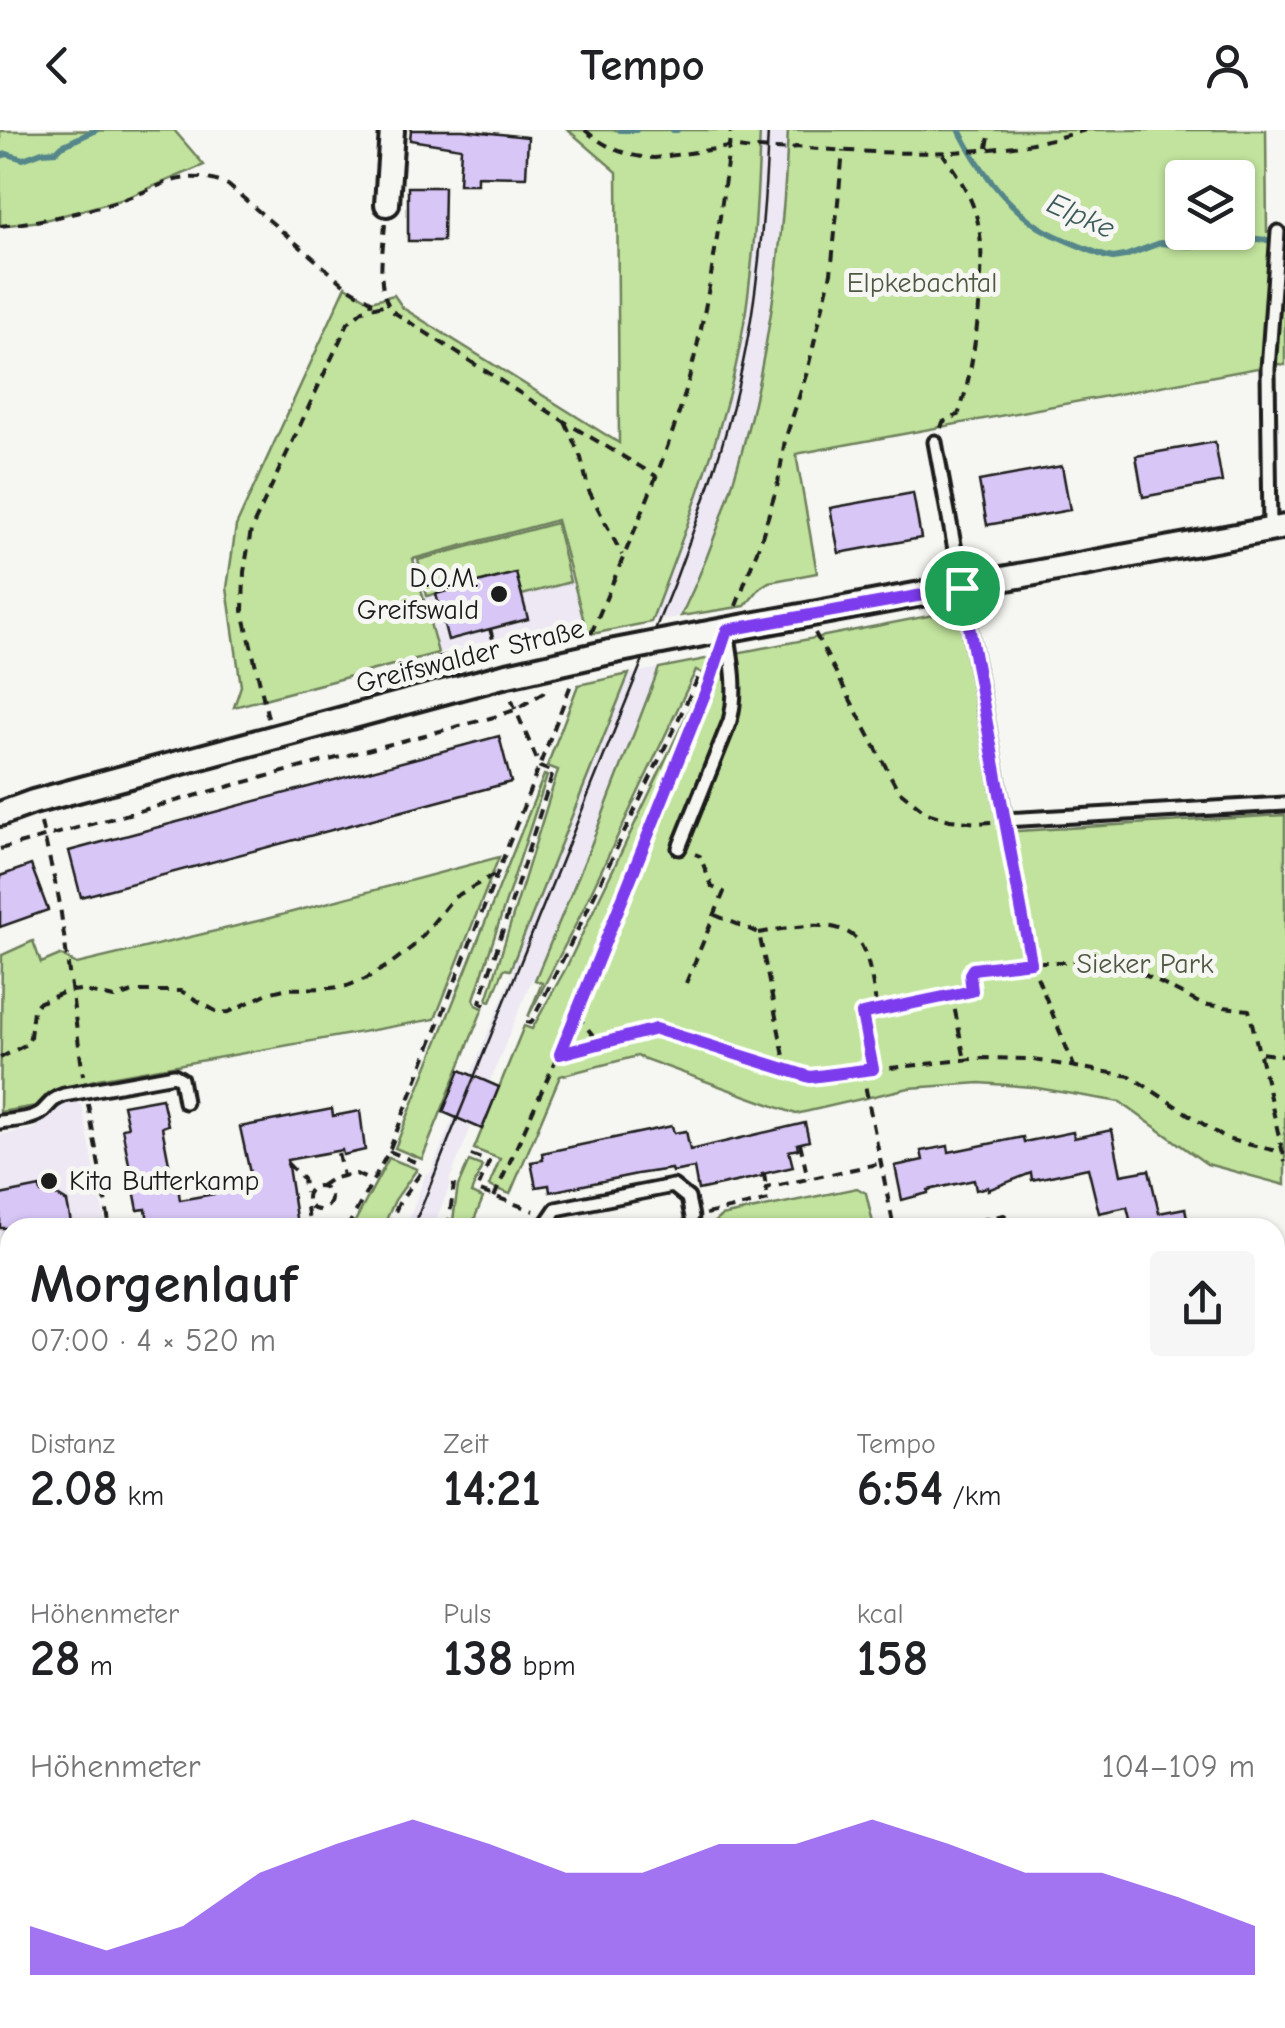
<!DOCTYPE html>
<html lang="de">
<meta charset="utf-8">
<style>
:root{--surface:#fff;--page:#f6f6f6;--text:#202124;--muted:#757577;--accent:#7c3aed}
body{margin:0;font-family:"Comic Neue",sans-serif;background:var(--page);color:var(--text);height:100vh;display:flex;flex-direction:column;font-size:38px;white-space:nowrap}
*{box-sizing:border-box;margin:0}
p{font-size:32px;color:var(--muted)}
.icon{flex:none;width:55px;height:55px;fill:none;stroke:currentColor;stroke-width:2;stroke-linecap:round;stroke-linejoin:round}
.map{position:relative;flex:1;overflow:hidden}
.sheet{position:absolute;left:0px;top:1088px;width:1285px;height:812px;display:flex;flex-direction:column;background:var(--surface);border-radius:30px 30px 0 0;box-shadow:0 2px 8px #0004}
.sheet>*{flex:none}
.fabs{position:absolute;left:1165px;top:30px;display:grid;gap:20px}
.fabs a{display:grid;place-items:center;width:90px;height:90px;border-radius:10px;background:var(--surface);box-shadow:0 2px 8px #0004;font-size:50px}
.pin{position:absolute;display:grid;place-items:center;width:85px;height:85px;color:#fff;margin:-42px;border:5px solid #fff;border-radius:50%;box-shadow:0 2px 10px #0007}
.round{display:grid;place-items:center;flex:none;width:105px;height:105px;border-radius:10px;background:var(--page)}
.headline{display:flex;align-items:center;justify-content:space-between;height:170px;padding:0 30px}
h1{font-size:55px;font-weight:700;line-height:75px}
.figures{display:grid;grid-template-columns:repeat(3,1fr);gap:15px;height:170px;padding:10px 30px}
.figures div{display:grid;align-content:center}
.figures b{font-size:50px;font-weight:700}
.figures small{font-size:28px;font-weight:400}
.figures p{font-size:28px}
.chart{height:280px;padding:20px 30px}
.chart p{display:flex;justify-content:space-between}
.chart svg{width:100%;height:180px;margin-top:10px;fill:var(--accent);opacity:.7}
header{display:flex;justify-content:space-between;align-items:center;height:130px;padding:0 30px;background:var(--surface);font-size:45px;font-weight:700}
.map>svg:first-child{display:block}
.built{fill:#ede8f4}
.green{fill:#c1e39d;stroke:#6e805c;stroke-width:2.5;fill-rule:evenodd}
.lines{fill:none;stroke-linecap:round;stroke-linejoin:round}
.stream{stroke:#55868a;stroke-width:6}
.building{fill:#d8c6f7;stroke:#1c1c1c;stroke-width:2.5}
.service-casing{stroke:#1c1c1c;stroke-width:19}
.minor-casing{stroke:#1c1c1c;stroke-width:30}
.path{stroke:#1c1c1c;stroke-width:4;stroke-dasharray:10 8;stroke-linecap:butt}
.service{stroke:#f6f6f2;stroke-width:11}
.minor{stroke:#f6f6f2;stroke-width:22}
.tram{stroke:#1c1c1c;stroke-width:2.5}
.minor-bridge-casing{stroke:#1c1c1c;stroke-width:30;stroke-linecap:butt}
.minor-bridge{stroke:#f6f6f2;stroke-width:22}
.route-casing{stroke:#fff;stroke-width:20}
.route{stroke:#7c3aed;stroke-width:12}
.poi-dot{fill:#1c1c1c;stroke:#f6f6f2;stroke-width:4}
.labels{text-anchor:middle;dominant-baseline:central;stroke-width:10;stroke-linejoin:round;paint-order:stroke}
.park-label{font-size:28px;fill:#4e5843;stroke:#f6f6f2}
.poi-label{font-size:28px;fill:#1c1c1c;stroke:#f6f6f2;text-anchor:end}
.street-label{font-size:28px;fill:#1c1c1c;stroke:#f6f6f2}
.water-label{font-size:30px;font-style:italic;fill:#3d5a5c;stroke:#f6f6f2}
</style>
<header><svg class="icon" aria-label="back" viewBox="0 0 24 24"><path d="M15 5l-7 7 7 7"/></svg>Tempo<svg class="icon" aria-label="person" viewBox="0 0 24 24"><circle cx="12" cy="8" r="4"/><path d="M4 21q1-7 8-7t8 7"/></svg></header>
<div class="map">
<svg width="1285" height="1898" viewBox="0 0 1285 1898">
<rect width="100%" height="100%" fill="#f6f6f2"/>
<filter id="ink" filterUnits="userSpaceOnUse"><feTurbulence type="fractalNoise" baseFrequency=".01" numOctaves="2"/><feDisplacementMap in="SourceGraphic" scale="20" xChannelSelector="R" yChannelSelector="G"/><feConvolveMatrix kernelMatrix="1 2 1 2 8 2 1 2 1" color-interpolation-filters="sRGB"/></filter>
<g filter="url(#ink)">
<g class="built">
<polygon points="760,0 788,0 785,63 776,159 759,255 736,349 697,453 681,486 651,492 707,340 733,249 749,153 758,62"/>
<polygon points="558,390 586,500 550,499 514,504 438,523 412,429"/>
<polygon points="659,538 588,723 535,850 532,849 449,1051 451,1053 433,1097 406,1098 426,1043 430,1044 513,842 510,840 629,544"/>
<polygon points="76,970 82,976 106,1097 10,1098 10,1201 0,1203 0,1005 34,999 57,975"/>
<polygon points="1285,1685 1285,1898 694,1898 694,1890 1275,1890 1275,1686"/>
<rect x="306" y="1890" width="331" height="8"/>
</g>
<g class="green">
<polygon points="174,0 204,35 124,69 41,91 0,96 0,1"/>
<path d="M568,0h192c-3,82 -8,172 -28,252 -21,82 -51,161 -81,240l-54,11h-13l2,-4 -29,-109 -144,39 25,94 -204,54 7,-21 -14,-98 9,-62 110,-240 25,15 23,-6 9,13 216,135 -2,-271z"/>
<path d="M788,0h478l1,102 18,3v130l-6,-1 -483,90 21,119 -48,9 -8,5 -16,19 -64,10c73,-152 100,-319 107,-486zM1182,48h56v54h-56z"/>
<polygon points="556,393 570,452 522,465 515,443 427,466 418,430"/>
<polygon points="954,481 958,482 999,702 1285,685 1285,1055 1207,1034 1120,972 1031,957 980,953 909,958 796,984 637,926 560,946 510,1064 489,1056 500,1029 474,1019 524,896 532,899 566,838 702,553 705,554 708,546 696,540 577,792 528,887 542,853 535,850 588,723 659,538"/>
<polygon points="629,544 510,840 504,839 491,871 487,870 558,640 547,636 578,555"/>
<polygon points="544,645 547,646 474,869 476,875 483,878 422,1029 395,1018"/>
<polygon points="499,727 435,889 98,949 48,963 36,976 0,982 2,825 33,811 41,833 60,825 77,834 266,789"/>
<polygon points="389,1028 417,1039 395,1070 383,1097 352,1097"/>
<polygon points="469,1031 482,1036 471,1063 483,1068 471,1097 452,1097 458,1056"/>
<polygon points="857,1058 866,1063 874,1097 709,1097 721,1086"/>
<polygon points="0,1726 10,1734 10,1879 0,1874"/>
<polygon points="32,1890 256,1890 256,1898 48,1898"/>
</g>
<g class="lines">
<g class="stream">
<polyline points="620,0 636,0"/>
<polyline points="673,0 677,0"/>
<path d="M959,0c19,37 45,73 80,97 20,12 44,20 65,29l9,2 12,-2 35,-13 28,3h33l36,-7 28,3"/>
<polyline points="0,26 7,24 23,29 42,22 57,21 62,16 96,0"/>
<polyline points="0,1796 10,1792"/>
<polyline points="160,1890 161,1898"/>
</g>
</g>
<g class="building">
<polygon points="411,0 463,0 528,7 526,47 477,46 477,54 459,54 461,18 410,10"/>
<polygon points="408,57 444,57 443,111 408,111"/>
<polygon points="1215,312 1222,352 1143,367 1136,326"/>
<polygon points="1062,336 1070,380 987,395 979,351"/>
<polygon points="913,363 921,408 839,423 830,378"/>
<polygon points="516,443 528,489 448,510 436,464"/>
<polygon points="499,606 511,652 81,767 69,721"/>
<polygon points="31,735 48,780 0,797 0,746"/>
<polygon points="460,940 499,957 482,999 443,982"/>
<polygon points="162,968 168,995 162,997 171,1044 176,1043 180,1070 253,1057 240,997 332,979 333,986 360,981 365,1020 343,1025 342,1020 287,1030 297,1094 276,1098 149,1098 146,1079 138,1080 122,998 128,997 123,975"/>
<polygon points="805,993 809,1011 797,1014 798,1019 789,1021 793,1037 762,1044 763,1046 698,1060 694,1038 672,1042 671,1039 637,1044 550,1062 549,1055 536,1057 531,1032 543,1030 542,1023 672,996 674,1003 686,1001 690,1020"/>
<polygon points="1112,1000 1121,1045 1149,1040 1159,1083 1185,1078 1189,1098 1128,1098 1127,1090 1130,1089 1127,1077 1099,1083 1088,1038 1032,1050 1031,1043 988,1060 988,1057 976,1060 974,1050 928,1060 928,1063 902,1070 895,1036 923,1030 921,1021 948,1016 949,1022 1023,1007 1024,1012 1073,1002 1074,1008"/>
<polygon points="40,1057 41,1063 51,1062 67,1072 72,1098 0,1098 0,1065"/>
</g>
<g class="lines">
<g class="service-casing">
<g id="service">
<polyline points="935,312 1005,690 1285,674"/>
<polyline points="1270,400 1268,239 1278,102"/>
<path d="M679,718l51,-127c8,-31 2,-60 -3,-91"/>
<path d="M0,992c13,-2 33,-2 43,-11 8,-8 9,-12 21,-16l110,-20 7,4 4,23"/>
<polyline points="543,1098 556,1079 673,1056 688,1068 692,1087"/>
<polyline points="1275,1249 1285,1249"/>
<polyline points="1275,1452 1285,1450"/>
<polyline points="1275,1528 1285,1526"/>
<polyline points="1054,1890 1055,1898"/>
</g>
</g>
<g class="minor-casing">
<g id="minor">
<polyline points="387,74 392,0"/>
<polyline points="703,504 1285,397"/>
<polyline points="0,684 33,672 503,546 610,522"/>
<polyline points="0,1311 10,1309"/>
<polyline points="1275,1659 1285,1657"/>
<polyline points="0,1687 10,1697"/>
<polyline points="668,1890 668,1898"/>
</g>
</g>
<g class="path">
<path d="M585,0c19,17 45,28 70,28l74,-11 23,3 6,-2 34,2 3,-3c96,8 198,12 290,-17"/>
<polyline points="987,18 990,0"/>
<path d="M385,94c-2,28 -10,63 7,87l173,111 91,54"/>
<path d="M0,96c41,-5 83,-13 123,-26 41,-14 59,-33 105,-15l118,101 25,15 1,7"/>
<polyline points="565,292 581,328 589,361 622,425"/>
<path d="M941,298l2,-6 15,-7c16,-38 30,-153 20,-192 -5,-25 -20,-48 -35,-69"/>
<polyline points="736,476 761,410 778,353 785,310 807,242 831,143 843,21"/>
<polyline points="490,499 498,526"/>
<polyline points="815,503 898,660 927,683 950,690 979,693 992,692"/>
<path d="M591,504c32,-77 67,-154 92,-234 26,-88 37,-180 48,-270"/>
<polyline points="437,528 541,502 553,502 574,507"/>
<polyline points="268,588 243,481 244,442 251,400 348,193 363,180 387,174"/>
<polyline points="41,693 59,769 83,945"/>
<polyline points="1008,706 1031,832 1074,936"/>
<polyline points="0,719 264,647 494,587 515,580 551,558"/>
<polyline points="715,785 759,803 787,941"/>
<path d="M759,803c29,-5 87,-19 103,14 9,18 11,42 15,62"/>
<polyline points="686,853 724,762 712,757 700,726 695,724"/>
<polyline points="952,866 972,861 970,844 973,839 981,836 1031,832 1120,832 1201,874 1249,880 1259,923 1285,926"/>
<polyline points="485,875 480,872 553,642 540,637 509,564"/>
<polyline points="577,885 599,913"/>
<polyline points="526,892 531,893 580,795 699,546 710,551"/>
<polyline points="559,923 656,899 810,947 981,928 1028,929 1130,946 1226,1009 1285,1023"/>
<polyline points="1260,925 1285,1032"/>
<polyline points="0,928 27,914 30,907 33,880 38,873 65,862 80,860 114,868 136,861 181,861 219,883 229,882 268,863 284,859 331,858 347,856 365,849 389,835 416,814 453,768 492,746 497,748"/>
<polyline points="873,939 862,884 952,866 965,930"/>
<polyline points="862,940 894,1098"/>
<polyline points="88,974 110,1098"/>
<polyline points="800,1013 808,1049"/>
<polyline points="389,1021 420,1034"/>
<polyline points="338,1023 343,1046 356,1044 371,1051"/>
<polyline points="471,1025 489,1032 477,1060 534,1081"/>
<polyline points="287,1033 303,1049 305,1063"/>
<polyline points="764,1043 766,1058"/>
<circle cx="319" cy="1068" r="12"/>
<polyline points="321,1056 331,1049 343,1046"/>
<polyline points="494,1067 576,885 715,538"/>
<polyline points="307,1077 310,1098"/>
<polyline points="706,1084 769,1070 766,1058 882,1033"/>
<polyline points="347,1098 389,1021 572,552"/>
<polyline points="388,1098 399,1073 422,1041"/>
<polyline points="448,1098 454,1054"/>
<polyline points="944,1098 1004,1085 1024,1098"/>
<polyline points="1275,1141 1285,1126"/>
<polyline points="1275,1189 1285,1187"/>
<polyline points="0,1275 10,1273"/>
<polyline points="1275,1287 1285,1285"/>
<polyline points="0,1417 10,1416"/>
<polyline points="0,1526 10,1527"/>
<polyline points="0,1773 10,1766"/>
<polyline points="207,1890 208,1898"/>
</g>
<use href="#service" class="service"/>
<use href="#minor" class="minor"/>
<g class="tram">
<path d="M413,1098l263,-650c24,-65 48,-130 63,-197 19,-82 26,-167 29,-251"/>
<polyline points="276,1890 277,1898"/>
</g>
<g class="minor-bridge-casing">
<polyline id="minor-bridge" points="610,522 703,504"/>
</g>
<use href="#minor-bridge" class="minor-bridge"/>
</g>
</g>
<g class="lines" filter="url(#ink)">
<g class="route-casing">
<polygon id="route" points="962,458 1031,832 973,839 970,844 972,861 862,884 873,939 810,947 656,899 560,924 710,551 727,500"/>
</g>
<use href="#route" class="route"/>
</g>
<g class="poi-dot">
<circle cx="499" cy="464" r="10"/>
<circle cx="49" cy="1051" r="10"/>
</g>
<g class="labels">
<g class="park-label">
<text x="922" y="153">Elpkebachtal</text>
<text x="1145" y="834">Sieker Park</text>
</g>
<g class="poi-label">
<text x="479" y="448">D.O.M.<tspan x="479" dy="32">Greifswald</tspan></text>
<text x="69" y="1051" text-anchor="start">Kita Butterkamp</text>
</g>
<g class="street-label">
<text transform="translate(470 526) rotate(-14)">Greifswalder Straße</text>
</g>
<g class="water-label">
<text transform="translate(1081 86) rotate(24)">Elpke</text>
</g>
</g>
</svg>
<div class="fabs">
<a><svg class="icon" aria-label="layers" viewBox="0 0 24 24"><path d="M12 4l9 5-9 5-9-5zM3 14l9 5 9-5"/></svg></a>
</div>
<div class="pin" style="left:962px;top:458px;background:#1e9e55"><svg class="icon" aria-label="arrive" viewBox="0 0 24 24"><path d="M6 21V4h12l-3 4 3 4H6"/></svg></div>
<section class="sheet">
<div class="headline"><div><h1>Morgenlauf</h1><p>07:00 · 4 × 520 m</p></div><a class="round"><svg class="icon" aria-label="share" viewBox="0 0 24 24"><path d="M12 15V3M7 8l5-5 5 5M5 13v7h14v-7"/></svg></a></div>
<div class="figures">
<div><p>Distanz</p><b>2.08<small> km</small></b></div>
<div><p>Zeit</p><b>14:21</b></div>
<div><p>Tempo</p><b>6:54<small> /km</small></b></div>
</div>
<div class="figures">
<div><p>Höhenmeter</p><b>28<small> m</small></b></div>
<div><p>Puls</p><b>138<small> bpm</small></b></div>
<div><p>kcal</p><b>158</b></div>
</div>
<div class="chart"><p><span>Höhenmeter</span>104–109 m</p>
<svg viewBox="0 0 160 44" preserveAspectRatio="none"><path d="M0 44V32L10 38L20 32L30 19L40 12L50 6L60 12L70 19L80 19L90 12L100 12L110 6L120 12L130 19L140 19L150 25L160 32V44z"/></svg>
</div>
</section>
</div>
